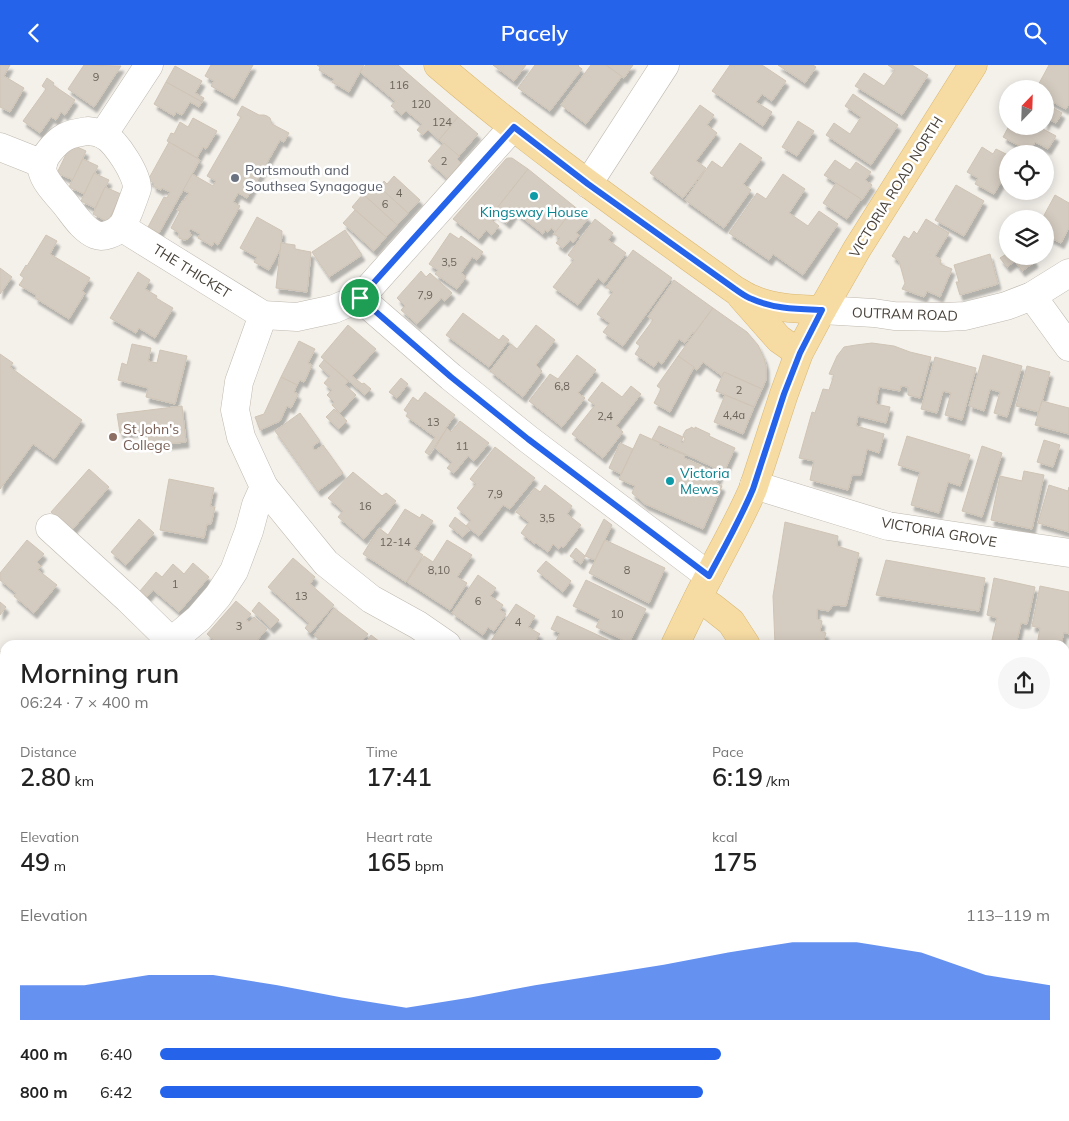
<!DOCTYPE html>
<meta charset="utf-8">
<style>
:root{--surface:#fff;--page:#f6f6f6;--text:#222;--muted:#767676;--accent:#2563eb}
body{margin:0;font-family:Mulish,sans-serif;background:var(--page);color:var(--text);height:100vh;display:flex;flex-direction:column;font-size:19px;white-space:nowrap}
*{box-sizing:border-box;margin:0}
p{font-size:16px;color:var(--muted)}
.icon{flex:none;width:28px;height:28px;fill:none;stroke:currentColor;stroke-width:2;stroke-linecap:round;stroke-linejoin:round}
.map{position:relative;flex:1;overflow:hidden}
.sheet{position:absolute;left:0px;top:575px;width:1070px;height:481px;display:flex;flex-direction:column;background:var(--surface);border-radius:15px 15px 0 0;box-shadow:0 2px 12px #0003}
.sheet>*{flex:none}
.needle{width:32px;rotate:23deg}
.controls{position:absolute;left:999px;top:15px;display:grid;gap:10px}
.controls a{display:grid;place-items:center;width:55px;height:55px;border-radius:50%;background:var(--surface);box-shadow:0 2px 12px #0003;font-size:25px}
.pin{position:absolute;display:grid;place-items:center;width:42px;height:42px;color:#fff;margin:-21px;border:2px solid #fff;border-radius:50%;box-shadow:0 1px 5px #0007}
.round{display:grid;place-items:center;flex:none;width:52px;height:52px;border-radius:26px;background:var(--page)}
.overview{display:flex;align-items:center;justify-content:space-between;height:85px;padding:0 20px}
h1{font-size:28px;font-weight:600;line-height:38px}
.figures{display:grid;grid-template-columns:repeat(3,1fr);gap:8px;height:85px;padding:5px 20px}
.figures div{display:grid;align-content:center}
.figures b{font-size:25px;font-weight:600}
.figures small{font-size:14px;font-weight:400}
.figures p{font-size:14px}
.chart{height:140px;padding:10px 20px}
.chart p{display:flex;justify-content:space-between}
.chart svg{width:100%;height:90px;margin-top:5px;fill:var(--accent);opacity:.7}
ul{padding:0 20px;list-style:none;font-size:16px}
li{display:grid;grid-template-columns:80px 60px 1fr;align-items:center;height:38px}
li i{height:12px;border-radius:6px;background:var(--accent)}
header{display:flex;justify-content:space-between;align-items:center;height:65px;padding:0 20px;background:var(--accent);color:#fff;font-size:22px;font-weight:600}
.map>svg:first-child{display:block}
.building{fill:#d5ccc1;stroke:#cfc4b5;filter:url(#shadow)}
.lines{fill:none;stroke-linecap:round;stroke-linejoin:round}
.minor-casing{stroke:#bfb8ae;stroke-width:29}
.major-casing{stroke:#dab872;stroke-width:29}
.minor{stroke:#fff;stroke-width:28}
.major{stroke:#f6dba2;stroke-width:28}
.route-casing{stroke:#fff;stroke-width:10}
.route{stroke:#2563eb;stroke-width:6}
.worship-dot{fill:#6b7280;stroke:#fff;stroke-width:2}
.culture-dot{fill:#0f9aa8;stroke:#fff;stroke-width:2}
.education-dot{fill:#8d6e63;stroke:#fff;stroke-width:2}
.labels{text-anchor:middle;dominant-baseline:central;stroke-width:5;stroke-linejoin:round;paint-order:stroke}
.number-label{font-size:11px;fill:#6a645b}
.worship-label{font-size:14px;fill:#5b616d;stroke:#fff;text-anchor:start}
.street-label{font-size:14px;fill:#474139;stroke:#fff}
.culture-label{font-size:14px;fill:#0d838f;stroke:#fff}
.education-label{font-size:14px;fill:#785e54;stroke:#fff;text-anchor:start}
</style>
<header><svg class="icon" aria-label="back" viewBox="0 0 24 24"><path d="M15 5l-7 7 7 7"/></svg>Pacely<svg class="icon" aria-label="search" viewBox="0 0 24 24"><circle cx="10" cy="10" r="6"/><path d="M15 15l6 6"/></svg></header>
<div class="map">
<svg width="1069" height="1056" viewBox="0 0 1069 1056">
<defs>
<filter id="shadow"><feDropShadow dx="3" dy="5.5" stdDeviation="1" flood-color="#0004"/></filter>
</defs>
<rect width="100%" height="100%" fill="#f4f1eb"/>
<g class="building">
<polygon points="0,0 10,0 4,11 24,23 10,47 0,42"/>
<polygon points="84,0 121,1 94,42 68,24"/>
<polygon points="211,0 253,0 234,34 211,21 214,16 205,11"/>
<polygon points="317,0 364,0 349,27 332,17 334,14 319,5 320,2"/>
<polygon points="366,0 398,0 458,52 439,75 428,65 423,70 417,65 422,59 406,46 402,50 391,41 395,36 360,7"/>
<polygon points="493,0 526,0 514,16"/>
<polygon points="535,0 579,0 578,1 582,4 550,46 518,23"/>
<polygon points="591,0 606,0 622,11 586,59 561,40"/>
<polygon points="606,0 633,0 624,13"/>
<polygon points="730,0 762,0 786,16 772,36 762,29 756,37 772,47 763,61 712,26"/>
<polygon points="778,0 813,0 816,2 805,18"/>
<polygon points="888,0 912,0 928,10 902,50 855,21 864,8 884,21 895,5"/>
<polygon points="1049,0 1069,0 1069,39 1066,44 1045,33 1045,24 1036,24"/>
<polygon points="175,1 202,16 195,28 204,33 202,37 166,17"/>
<polygon points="47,13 54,18 53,20 75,35 65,50 61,47 56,55 51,52 40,68 23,56 46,24 42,21"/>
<polygon points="166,17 202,37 199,42 190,37 182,50 176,47 174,51 154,39"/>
<polygon points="853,29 898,60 871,100 826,70 834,58 850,69 861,52 845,41"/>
<polygon points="1045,38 1062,48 1056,58 1048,54 1045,60"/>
<polygon points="700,40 714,50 707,60 717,68 696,96 706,103 683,133 650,108"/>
<polygon points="242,41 259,50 264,50 267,51 270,53 272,59 289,68 284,77 280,75 247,133 238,128 233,137 240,141 218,180 214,177 212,181 198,173 200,169 191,164 189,166 191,170 188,174 184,175 179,173 179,168 171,163 180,146 177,145 183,135 184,136 189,128 183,125 192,109 213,121 216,116 207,111 241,52 237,50"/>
<polygon points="458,52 478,69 459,91 439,75"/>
<polygon points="193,53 217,66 206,84 203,82 197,93 167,76 171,68 174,69 180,57 188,62"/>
<polygon points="798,56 814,66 797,91 782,82"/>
<polygon points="1009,61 1044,61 1043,64 1056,71 1048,84 1035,77 1030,87 1003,72"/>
<polygon points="169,77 200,95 159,168 148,162 164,132 167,133 170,127 162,123 161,125 153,121 154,118 148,115"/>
<polygon points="444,78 459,91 457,94 461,98 448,114 428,96"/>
<polygon points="740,78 762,93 743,119 751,125 724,163 685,135 712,96 722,103"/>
<polygon points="71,79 86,86 73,115 57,108"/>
<polygon points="982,82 993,89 996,84 1008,90 1008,105 994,129 975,119 978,113 967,107"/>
<polygon points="508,93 512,93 528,104 489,153 499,161 492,170 486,165 479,174 453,154 506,94"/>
<polygon points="83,94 98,101 84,129 69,122"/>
<polygon points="835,95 850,105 856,97 871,107 865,115 872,120 862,135 824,110"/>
<polygon points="528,104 575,142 556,167 551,163 548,167 545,165 543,169 515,147 507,158 494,147"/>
<polygon points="94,108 109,115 95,143 81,136"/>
<polygon points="783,109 805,124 789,148 808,161 819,146 838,159 803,210 773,189 769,195 729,168 757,128 766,134"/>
<polygon points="394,111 420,135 408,148 379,122 384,116 387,119"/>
<polygon points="374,117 408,148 397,160 363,129"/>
<polygon points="836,118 861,134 847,154 823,138"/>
<polygon points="956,120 984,136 964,171 935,155"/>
<polygon points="105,122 121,129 108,157 93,149"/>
<polygon points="363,129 397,160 386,172 352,142"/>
<polygon points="1055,130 1069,138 1069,162 1061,178 1045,170 1045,154 1042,154"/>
<polygon points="575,142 589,153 576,168 579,170 573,178 570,175 563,183 556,178 560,173 554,169"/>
<polygon points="355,145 386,172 374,186 343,158"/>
<polygon points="257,152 282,166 281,183 269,205 254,197 257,192 240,183"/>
<polygon points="595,154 613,168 608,175 626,188 604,218 598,213 578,240 553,222 574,195 568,190"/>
<polygon points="926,154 949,168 935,191 941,195 940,199 952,204 940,232 927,226 924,232 902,224 905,218 899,196 892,191 904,171 909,174 914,166 917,169"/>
<polygon points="345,165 362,190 329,212 312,187"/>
<polygon points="450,168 459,174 461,171 483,187 477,195 472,192 461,208 466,212 457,224 435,209 438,205 429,199"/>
<polygon points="46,170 57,176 50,189 90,213 82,226 85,228 69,254 35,233 36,230 19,220 24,213 20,210 26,200 27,201"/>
<polygon points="1008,172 1008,185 1001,176"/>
<polygon points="281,178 295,180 295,184 311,187 307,227 276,223"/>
<polygon points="633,185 672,213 623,281 603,267 610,258 597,249 613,227 606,222"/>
<polygon points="1008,188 1008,191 1032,191 1035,197 1022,206 1015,196 1007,202 1000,193"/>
<polygon points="990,189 998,219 960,230 956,217 959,217 954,200"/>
<polygon points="0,203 12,212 0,229"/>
<polygon points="421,206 426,212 430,208 452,228 445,236 441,233 417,259 401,245 405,241 397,233"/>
<polygon points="138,207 150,215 145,224 157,231 156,233 173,243 155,273 139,263 136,268 110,253"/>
<polygon points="674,215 713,243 694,268 693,267 685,278 679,274 662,299 658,296 654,302 635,289 640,281 636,278 653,255 648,252"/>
<polygon points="713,243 747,267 758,280 764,293 766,301 766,315 762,324 724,307 722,311 703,297 697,305 678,291"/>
<polygon points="463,248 499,275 503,270 509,275 489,302 446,270"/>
<polygon points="348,260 376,284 352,311 362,319 364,318 371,324 365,330 321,292"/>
<polygon points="536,260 555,275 536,300 542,306 523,332 490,306 511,279 517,284"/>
<polygon points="299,276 315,284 308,298 312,300 304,317 300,315 297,320 281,312"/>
<polygon points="872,278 894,281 910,287 931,292 920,333 908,330 908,322 901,321 900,326 879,322 876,339 890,342 886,358 858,351 856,361 884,369 879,388 867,384 861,410 852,410 848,425 810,415 814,396 799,393 812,347 815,348 823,324 829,325 834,310 829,309 837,291 844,282 856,280"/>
<polygon points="132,279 151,283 148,296 157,298 160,285 187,291 175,339 146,332 148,323 118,315 122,298 127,300"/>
<polygon points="0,289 13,298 10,302 82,355 54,394 33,379 0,424"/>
<polygon points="577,290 596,305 578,328 585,333 562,362 529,336 550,309 558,314"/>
<polygon points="983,290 1022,301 1007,352 994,348 1000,327 990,324 984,346 969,341"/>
<polygon points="678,291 694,302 670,347 654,338 661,324 657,321"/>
<polygon points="935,292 976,303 962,355 945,350 951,328 943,326 937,348 921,344"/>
<polygon points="324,295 348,316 345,320 356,330 340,348 332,340 334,337 327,330 332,325 324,318 330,311 319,301"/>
<polygon points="1027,301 1050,307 1039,347 1016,341"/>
<polygon points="724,307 762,324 754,342 716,326"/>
<polygon points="281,312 297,320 294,327 298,329 291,343 287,341 280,356 260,365 255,352 264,349"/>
<polygon points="401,313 408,319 397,333 389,327"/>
<polygon points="602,317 622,332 631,321 641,329 616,361 623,367 603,393 572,369 595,340 588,335"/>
<polygon points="425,327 455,350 446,363 447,363 429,390 425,387 435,372 406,351 408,348 404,345 413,332 418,336"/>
<polygon points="725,330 754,342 743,369 714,357"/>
<polygon points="1042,336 1069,343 1069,369 1035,360"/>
<polygon points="182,341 186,377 149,381 148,365 120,368 117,349"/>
<polygon points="334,344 347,356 339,364 326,352"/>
<polygon points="300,348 320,376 313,381 313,384 316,385 323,380 343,408 318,426 275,366"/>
<polygon points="460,356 489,378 474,396 468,391 454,408 447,403 452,397 435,383 447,363 451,367"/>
<polygon points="659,361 683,372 681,377 683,378 685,375 683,370 686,365 691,363 691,362 695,364 695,362 710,369 709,371 735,383 724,407 652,374"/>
<polygon points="640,369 660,378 659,380 668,384 668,383 685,390 684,393 720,409 716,418 722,421 703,464 645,439 632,428 635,421 619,414"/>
<polygon points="907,371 970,390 960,421 948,417 939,448 911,440 920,407 898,400"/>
<polygon points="1044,375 1060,380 1053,402 1037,397"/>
<polygon points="620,378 633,384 621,409 609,403"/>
<polygon points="982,381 1002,388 982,452 962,446"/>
<polygon points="495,382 535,413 510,444 503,440 479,471 466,461 471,455 457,443 476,419 470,414"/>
<polygon points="89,404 109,422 72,465 51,447"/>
<polygon points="1024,406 1044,410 1032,464 991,455 1000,411 1022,416"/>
<polygon points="353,407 382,431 386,428 396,436 364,474 338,452 343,446 328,433"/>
<polygon points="169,414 214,423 210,441 215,442 211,459 207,459 204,473 160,465"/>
<polygon points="545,420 572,441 567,449 581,460 563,483 561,481 559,484 553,479 548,487 536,478 535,479 521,468 529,457 516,447 535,423 540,427"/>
<polygon points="1049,420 1068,426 1069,422 1069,467 1038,458"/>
<polygon points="405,444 420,453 422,449 433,456 414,484 423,490 406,517 363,489 379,463 388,470"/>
<polygon points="455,452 470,464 463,472 449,461"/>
<polygon points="139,454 154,468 126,500 111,487"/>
<polygon points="604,454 612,460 595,495 585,491"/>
<polygon points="785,457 838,471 837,481 859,488 846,541 833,540 829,546 817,544 817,554 822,556 820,566 826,568 823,578 832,580 775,580 773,531"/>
<polygon points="27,475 44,489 37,497 41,501 38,505 57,520 34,548 14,531 16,528 0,515 0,508"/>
<polygon points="447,475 472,490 457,512 467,518 450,545 407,517 424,491 433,497"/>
<polygon points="605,475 665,503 649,538 589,508"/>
<polygon points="576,483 585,491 581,499 570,491"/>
<polygon points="293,493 315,512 310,519 334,540 310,568 305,563 309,558 268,522"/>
<polygon points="886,495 985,513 979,546 876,530"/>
<polygon points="546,496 571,516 563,527 537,506"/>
<polygon points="193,498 209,512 179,547 153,525 147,532 140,526 156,507 162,512 173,499 184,509"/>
<polygon points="478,510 496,523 490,531 503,540 500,545 506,549 494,566 488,562 483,570 452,548"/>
<polygon points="994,513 1035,522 1027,559 1021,558 1016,580 992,575 997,553 987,550"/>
<polygon points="586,515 646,544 629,578 596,562 600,554 573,541"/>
<polygon points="1040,521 1069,527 1069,569 1064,567 1061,580 1037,580 1040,563 1032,561"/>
<polygon points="236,536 251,549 246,555 249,557 254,552 267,564 253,580 219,580 207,569"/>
<polygon points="0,537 6,542 0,550"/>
<polygon points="259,537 279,555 271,563 252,546"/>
<polygon points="516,539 535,551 528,562 540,569 532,580 497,580 491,576"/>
<polygon points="334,543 368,569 359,580 319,579 321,576 314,570"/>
<polygon points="557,551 619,580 554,580 560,568 551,564"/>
<polygon points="371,570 384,580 364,580"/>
<polygon points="0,586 5,590 5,595 2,599 5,601 0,607"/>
<polygon points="1065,657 1069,661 1069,707 1065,703"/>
<polygon points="1065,709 1069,713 1069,733 1066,736"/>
<polygon points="2,755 5,756 5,776 0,775 0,763"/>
<polygon points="1065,828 1069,832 1068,868 1065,865"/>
<polygon points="1069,901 1069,991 1065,988 1065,907"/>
<polygon points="1069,1015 1069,1056 1041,1056 1044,1051 1065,1051 1065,1020"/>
<polygon points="0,1044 5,1051 9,1056 0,1056"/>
<polygon points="101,1051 146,1051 146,1052 138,1056 90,1056"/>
<polygon points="182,1051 236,1051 234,1056 209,1056 200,1053 199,1056 183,1056 181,1055"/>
<polygon points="238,1051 281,1051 279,1056 236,1056"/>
<polygon points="291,1051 329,1051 327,1056 288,1056"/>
<polygon points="337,1051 354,1051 363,1056 335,1056"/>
<polygon points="517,1051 543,1051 550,1054 549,1056 515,1056"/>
<polygon points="570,1051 587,1051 586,1056"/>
<polygon points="703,1051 725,1051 736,1056 702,1056"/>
<polygon points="739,1051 766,1051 764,1056 737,1056"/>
<polygon points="880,1051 926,1051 923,1056 883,1056"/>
<polygon points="935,1051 951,1051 956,1056 931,1056"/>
</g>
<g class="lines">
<g class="minor-casing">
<g id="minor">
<path d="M88,66c5,1 11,1 16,4 12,7 34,40 33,54 -3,8 -12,35 -17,39 -5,5 -17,10 -24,7 -13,-5 -22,-20 -30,-30 -8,-10 -21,-22 -24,-35 -2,-11 14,-28 23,-33 7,-4 16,-5 23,-6z"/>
<polyline points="103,70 149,0"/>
<polyline points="0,82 43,99"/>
<polyline points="588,119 665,0"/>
<polyline points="121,162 263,250 297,252 334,244 360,233 513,62"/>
<polyline points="1032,231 1069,282"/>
<polyline points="360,233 451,312 528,374 709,511"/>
<polyline points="822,245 874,248 894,251 945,252 965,251 1006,241 1032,231 1069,208"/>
<polyline points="754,420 888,461 1069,488"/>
<polyline points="264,422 326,498 371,534 418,560 447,580"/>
<polyline points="50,463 128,534 175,580"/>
<polyline points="167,580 199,553 218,531 234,506 249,466 256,440 264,422 241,372 235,345 239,317 263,250"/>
<polyline points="0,674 5,675"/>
<polyline points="1065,782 1069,778"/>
<polyline points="0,890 2,903 5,912"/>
<polyline points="46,1051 48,1056"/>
<polyline points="436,1051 449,1056"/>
<polyline points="785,1056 787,1051"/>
</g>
</g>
<g class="major-casing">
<g id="major">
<path d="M438,0c94,81 196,152 297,225 6,3 11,7 17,9 22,10 46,10 70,11"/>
<polyline points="741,231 779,274 799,288"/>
<polyline points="698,533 712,542 731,557 746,580"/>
<path d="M675,580c11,-23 22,-46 34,-69 15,-29 31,-57 44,-87l31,-95 15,-41 23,-43 35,-61 116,-184"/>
<polyline points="848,1051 851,1056"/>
<polyline points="459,1056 460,1051"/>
</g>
</g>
<use href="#minor" class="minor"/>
<use href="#major" class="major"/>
</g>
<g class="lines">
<g class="route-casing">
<path id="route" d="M514,62l74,57 147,105c6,4 11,8 17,10 22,10 46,10 70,11l-22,43 -16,41 -31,95c-13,31 -29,59 -44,87l-181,-137 -77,-62 -91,-79z"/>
</g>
<use href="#route" class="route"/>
</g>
<circle class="worship-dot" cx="235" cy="113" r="5"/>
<g class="culture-dot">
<circle cx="534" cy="131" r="5"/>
<circle cx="670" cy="416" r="5"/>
</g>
<circle class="education-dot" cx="113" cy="372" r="5"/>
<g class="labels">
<g class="number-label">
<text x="96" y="12">9</text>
<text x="399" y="20">116</text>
<text x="421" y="39">120</text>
<text x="442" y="57">124</text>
<text x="444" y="96">2</text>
<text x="399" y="128">4</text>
<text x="385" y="139">6</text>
<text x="449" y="197">3,5</text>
<text x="425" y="230">7,9</text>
<text x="562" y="321">6,8</text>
<text x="739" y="325">2</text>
<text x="734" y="350">4,4a</text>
<text x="605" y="351">2,4</text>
<text x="433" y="357">13</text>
<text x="462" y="381">11</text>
<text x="495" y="429">7,9</text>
<text x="365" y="441">16</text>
<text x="547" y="453">3,5</text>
<text x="395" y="477">12-14</text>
<text x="439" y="505">8,10</text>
<text x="627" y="505">8</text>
<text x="175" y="519">1</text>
<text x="301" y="531">13</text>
<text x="478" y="536">6</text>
<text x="617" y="549">10</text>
<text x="518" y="557">4</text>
<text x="239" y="561">3</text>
</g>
<g class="worship-label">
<text x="245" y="105">Portsmouth and<tspan x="245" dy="16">Southsea Synagogue</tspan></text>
</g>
<g class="street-label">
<text transform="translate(896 122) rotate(-58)">VICTORIA ROAD NORTH</text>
<text transform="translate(192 206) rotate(32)">THE THICKET</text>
<text transform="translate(905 249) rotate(2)">OUTRAM ROAD</text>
<text transform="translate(939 467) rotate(10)">VICTORIA GROVE</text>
</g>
<g class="culture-label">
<text x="534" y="147">Kingsway House</text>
<text x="680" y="408" text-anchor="start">Victoria<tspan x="680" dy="16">Mews</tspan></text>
</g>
<g class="education-label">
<text x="123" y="364">St John's<tspan x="123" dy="16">College</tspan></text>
</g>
</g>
</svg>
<div class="controls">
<a><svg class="needle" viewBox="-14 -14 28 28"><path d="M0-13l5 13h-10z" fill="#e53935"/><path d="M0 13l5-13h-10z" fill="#767676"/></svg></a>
<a><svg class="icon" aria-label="locate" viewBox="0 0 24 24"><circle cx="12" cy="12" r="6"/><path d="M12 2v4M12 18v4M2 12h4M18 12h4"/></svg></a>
<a><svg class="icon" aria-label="layers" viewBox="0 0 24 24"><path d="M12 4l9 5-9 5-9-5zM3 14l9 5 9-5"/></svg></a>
</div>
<div class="pin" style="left:360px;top:233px;background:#1e9e55"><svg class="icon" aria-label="arrive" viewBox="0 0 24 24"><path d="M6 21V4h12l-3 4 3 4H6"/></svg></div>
<section class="sheet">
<div class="overview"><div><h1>Morning run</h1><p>06:24 · 7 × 400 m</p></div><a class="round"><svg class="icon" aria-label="share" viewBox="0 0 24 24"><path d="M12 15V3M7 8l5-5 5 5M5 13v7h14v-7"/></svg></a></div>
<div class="figures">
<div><p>Distance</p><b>2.80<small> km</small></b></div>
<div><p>Time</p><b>17:41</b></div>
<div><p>Pace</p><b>6:19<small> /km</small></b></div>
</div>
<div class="figures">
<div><p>Elevation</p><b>49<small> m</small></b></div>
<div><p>Heart rate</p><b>165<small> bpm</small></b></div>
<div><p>kcal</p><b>175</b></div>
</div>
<div class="chart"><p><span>Elevation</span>113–119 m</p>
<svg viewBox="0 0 160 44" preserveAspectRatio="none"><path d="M0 44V27L10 27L20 22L30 22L40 27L50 33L60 38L70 33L80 27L90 22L100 17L110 11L120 6L130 6L140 11L150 22L160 27V44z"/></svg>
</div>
<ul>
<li><b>400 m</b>6:40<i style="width:63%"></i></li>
<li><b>800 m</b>6:42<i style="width:61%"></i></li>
</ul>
</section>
</div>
